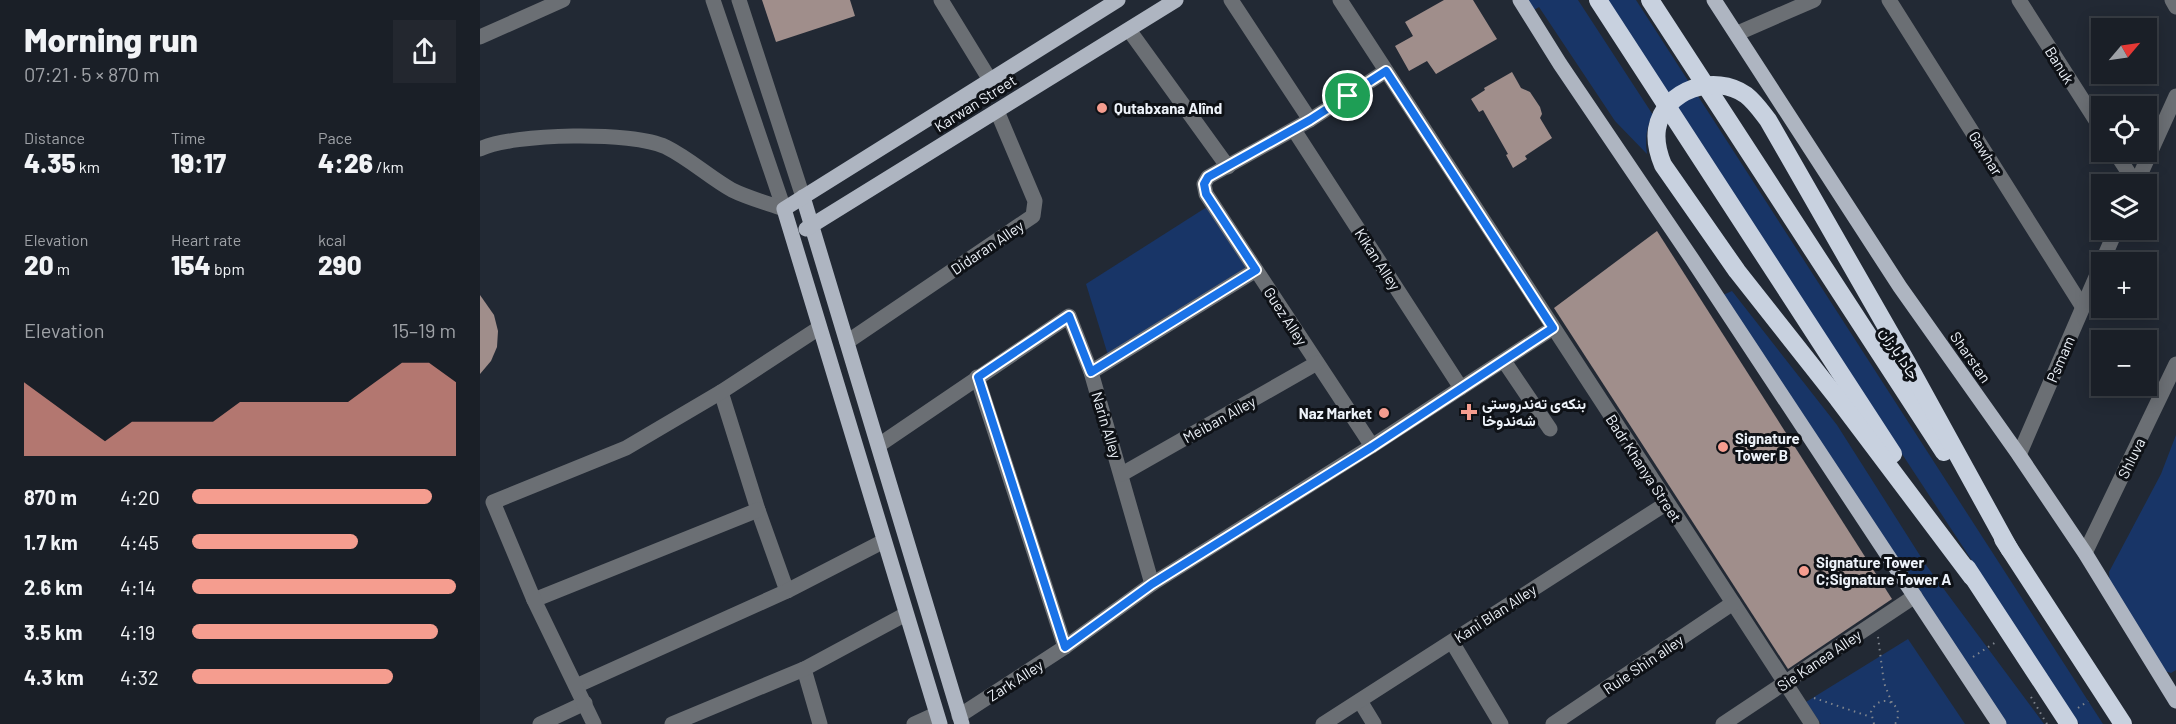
<!DOCTYPE html>
<meta charset="utf-8">
<style>
:root{--surface:#1a1f27;--page:#23272f;--text:#f1f3f6;--muted:#9fa2a7;--line:#383d44;--accent:#f59d8f}
body{margin:0;font-family:Barlow,Vazirmatn,sans-serif;background:var(--page);color:var(--text);height:100vh;display:flex;flex-direction:column;font-size:22px;white-space:nowrap}
*{box-sizing:border-box;margin:0}
p{font-size:20px;color:var(--muted)}
.icon{flex:none;width:33px;height:33px;fill:none;stroke:currentColor;stroke-width:2;stroke-linecap:round;stroke-linejoin:round}
.map{position:relative;flex:1;overflow:hidden}
.panel{display:flex;flex-direction:column;background:var(--surface);width:480px}
.panel>*{flex:none}
.needle{width:39px;rotate:61deg}
.tools{position:absolute;left:1611px;top:18px;display:grid;gap:12px}
.tools a{display:grid;place-items:center;width:66px;height:66px;border-radius:0px;background:var(--surface);box-shadow:0 3px 15px #0003,0 0 0 2px var(--line);font-size:30px}
.pin{position:absolute;display:grid;place-items:center;width:51px;height:51px;color:#fff;margin:-26px;border:3px solid #fff;border-radius:50%;box-shadow:0 2px 6px #0007}
.round{display:grid;place-items:center;flex:none;width:63px;height:63px;border-radius:0px;background:var(--page)}
.overview{display:flex;align-items:center;justify-content:space-between;height:102px;padding:0 24px}
h1{font-size:33px;font-weight:800;line-height:45px}
.metrics{display:grid;grid-template-columns:repeat(3,1fr);gap:9px;height:102px;padding:6px 24px}
.metrics div{display:grid;align-content:center}
.metrics b{font-size:26px;font-weight:800}
.metrics small{font-size:16px;font-weight:400}
.metrics p{font-size:16px}
.chart{height:168px;padding:12px 24px}
.chart p{display:flex;justify-content:space-between}
.chart svg{width:100%;height:108px;margin-top:6px;fill:var(--accent);opacity:.7}
ul{padding:0 24px;list-style:none;font-size:20px}
li{display:grid;grid-template-columns:96px 72px 1fr;align-items:center;height:45px}
li i{height:15px;border-radius:8px;background:var(--accent)}
main{display:flex;flex:1;min-height:0}
.map>svg:first-child{display:block}
.green{fill:#183567}
.building{fill:#a08e8b}
.lines{fill:none;stroke-linecap:round;stroke-linejoin:round}
.path{stroke:#7f858e;stroke-width:2;stroke-dasharray:1.5 4.5;stroke-linecap:butt}
.minor{stroke:#6b6f74;stroke-width:15}
.major{stroke:#aeb5c1;stroke-width:15}
.highway{stroke:#c8d1df;stroke-width:18}
.route-casing{stroke:#fff;stroke-width:12}
.route{stroke:#1a73e8;stroke-width:8}
.poi-dot{fill:#f59d8f;stroke:#0e1116;stroke-width:2}
.labels{text-anchor:middle;dominant-baseline:central;stroke-width:6;stroke-linejoin:round;paint-order:stroke}
.street-label{font-size:15px;fill:#edf2f9;stroke:#0e1116}
.poi-label{font-size:15px;font-weight:bold;fill:#edf2f9;stroke:#0e1116;text-anchor:start}
</style>
<main>
<section class="panel">
<div class="overview"><div><h1>Morning run</h1><p>07:21 · 5 × 870 m</p></div><a class="round"><svg class="icon" aria-label="share" viewBox="0 0 24 24"><path d="M12 15V3M7 8l5-5 5 5M5 13v7h14v-7"/></svg></a></div>
<div class="metrics">
<div><p>Distance</p><b>4.35<small> km</small></b></div>
<div><p>Time</p><b>19:17</b></div>
<div><p>Pace</p><b>4:26<small> /km</small></b></div>
</div>
<div class="metrics">
<div><p>Elevation</p><b>20<small> m</small></b></div>
<div><p>Heart rate</p><b>154<small> bpm</small></b></div>
<div><p>kcal</p><b>290</b></div>
</div>
<div class="chart"><p><span>Elevation</span>15–19 m</p>
<svg viewBox="0 0 160 44" preserveAspectRatio="none"><path d="M0 44V14L10 22L20 30L30 38L40 30L50 30L60 30L70 30L80 22L90 22L100 22L110 22L120 22L130 14L140 6L150 6L160 14V44z"/></svg>
</div>
<ul>
<li><b>870 m</b>4:20<i style="width:91%"></i></li>
<li><b>1.7 km</b>4:45<i style="width:63%"></i></li>
<li><b>2.6 km</b>4:14<i style="width:100%"></i></li>
<li><b>3.5 km</b>4:19<i style="width:93%"></i></li>
<li><b>4.3 km</b>4:32<i style="width:76%"></i></li>
</ul>
</section>
<div class="map">
<svg width="1696" height="724" viewBox="0 0 1696 724">
<rect width="100%" height="100%" fill="#222934"/>
<g class="green">
<path d="M1044,0h54l75,115c-7,11 -8,26 -6,39l-32,-33 -76,-114 -7,4z"/>
<polygon points="1127,0 1156,0 1623,724 1599,724 1251,193"/>
<polygon points="730,205 767,267 628,355 606,284"/>
<polygon points="1252,291 1357,425 1446,565 1564,724 1526,724 1243,295"/>
<polygon points="1696,435 1696,670 1691,673 1679,669 1630,587 1629,572 1681,474"/>
<polygon points="1428,639 1485,724 1341,724 1326,702"/>
</g>
<g class="building">
<polygon points="282,0 370,0 375,16 296,42"/>
<polygon points="964,0 993,0 1017,39 956,74 947,61 929,71 915,46 933,36 925,22"/>
<polygon points="1032,72 1041,88 1050,92 1060,107 1062,114 1060,118 1072,138 1045,156 1047,159 1033,168 1026,155 1028,154 1003,110 999,112 991,99 1005,90 1004,88"/>
<polygon points="1177,231 1412,599 1308,669 1074,308"/>
<polygon points="0,295 14,315 18,331 17,347 11,361 0,374"/>
</g>
<g class="lines">
<g class="path">
<polyline points="1398,637 1404,683 1412,703"/>
<polyline points="1493,657 1516,642"/>
<polyline points="1551,697 1567,724"/>
<polyline points="1334,698 1391,717"/>
<polyline points="1598,708 1608,701"/>
<path d="M1394,724l-3,-12c9,-22 36,-7 24,12"/>
</g>
<g class="minor">
<polyline points="233,0 304,209"/>
<polyline points="259,0 323,197"/>
<polyline points="461,0 510,80"/>
<polyline points="751,0 830,120"/>
<polyline points="860,0 1332,724"/>
<polyline points="1409,0 1602,306"/>
<polyline points="1539,0 1622,130"/>
<polyline points="1692,0 1696,7"/>
<polyline points="649,30 748,167"/>
<polyline points="1258,33 1334,0"/>
<polyline points="0,37 83,0"/>
<polyline points="814,130 981,388"/>
<path d="M0,149c34,-16 152,-18 186,-2 24,12 43,30 66,43 16,8 35,13 52,19"/>
<polyline points="1635,152 1656,184"/>
<polyline points="1656,184 1696,96"/>
<polyline points="1622,262 1636,230"/>
<polyline points="367,342 553,216 555,201 517,111"/>
<polyline points="1024,361 1070,429"/>
<polyline points="611,372 776,270"/>
<polyline points="497,377 585,647"/>
<polyline points="241,392 278,510 307,591"/>
<polyline points="399,445 589,316 611,372 672,584"/>
<polyline points="892,446 726,194 724,184 728,177 830,120 906,71"/>
<polyline points="1539,455 1622,263"/>
<polyline points="642,474 837,363"/>
<polyline points="1605,553 1696,364"/>
<polyline points="54,600 278,510"/>
<polyline points="972,642 1021,724"/>
<polyline points="324,669 340,724"/>
<polyline points="96,686 307,591 404,541"/>
<polyline points="880,701 894,724"/>
<polyline points="479,716 585,647 672,584 892,446 1073,328"/>
<polyline points="60,724 105,703"/>
<polyline points="114,724 54,600 13,502 146,448 241,392 339,328"/>
<polyline points="192,724 324,669 426,614"/>
<polyline points="434,724 456,714"/>
<polyline points="843,724 1187,503"/>
<polyline points="1073,724 1253,603"/>
<polyline points="1243,724 1435,596"/>
</g>
<g class="major">
<polyline points="1040,0 1080,64 1212,259 1519,724"/>
<polyline points="1234,0 1420,287 1539,455 1605,553 1696,701"/>
<polyline points="323,197 482,724"/>
<polyline points="326,229 696,0"/>
<polyline points="460,724 304,209 638,0"/>
</g>
<g class="highway">
<polyline points="1118,0 1413,454"/>
<polyline points="1170,0 1464,452"/>
<polyline points="1523,539 1643,724"/>
<polyline points="1487,568 1589,724"/>
<path d="M1492,577l-134,-178 -101,-128 -74,-106c-5,-12 -8,-23 -6,-36 7,-40 58,-56 89,-34 9,7 15,16 22,25l138,241 104,189"/>
</g>
</g>
<g class="lines">
<g class="route-casing">
<polygon id="route" points="906,71 1073,328 892,447 672,584 585,647 498,377 589,316 611,372 776,270 726,194 724,184 728,177 830,120"/>
</g>
<use href="#route" class="route"/>
</g>
<g class="poi-dot">
<circle cx="622" cy="108" r="6"/>
<path d="M986 403h6v6h6v6h-6v6h-6v-6h-6v-6h6z"/>
<circle cx="904" cy="413" r="6"/>
<circle cx="1243" cy="447" r="6"/>
<circle cx="1324" cy="571" r="6"/>
</g>
<g class="labels">
<g class="street-label">
<text transform="translate(1580 65) rotate(58)">Banuk</text>
<text transform="translate(495 103) rotate(-32)">Karwan Street</text>
<text transform="translate(1506 153) rotate(58)">Gawhar</text>
<text transform="translate(507 247) rotate(-34)">Didaran Alley</text>
<text transform="translate(898 259) rotate(57)">Kikan Alley</text>
<text transform="translate(806 316) rotate(57)">Guez Alley</text>
<text transform="translate(1420 353) rotate(57)">جادا بارزان</text>
<text transform="translate(1491 357) rotate(55)">Sharstan</text>
<text transform="translate(1580 359) rotate(-67)">Psmam</text>
<text transform="translate(739 419) rotate(-29)">Meiban Alley</text>
<text transform="translate(627 425) rotate(73)">Narin Alley</text>
<text transform="translate(1651 458) rotate(-64)">Shluva</text>
<text transform="translate(1164 468) rotate(57)">Badr Khanya Street</text>
<text transform="translate(1015 613) rotate(-33)">Kani Blan Alley</text>
<text transform="translate(1339 660) rotate(-34)">Sie Kanea Alley</text>
<text transform="translate(1163 664) rotate(-34)">Ruie Shin alley</text>
<text transform="translate(535 680) rotate(-33)">Zark Alley</text>
</g>
<g class="poi-label">
<text x="634" y="108">Qutabxana Alînd</text>
<text x="1002" y="403">بنکەی تەندروستی<tspan x="1002" dy="17">شەندوخا</tspan></text>
<text x="892" y="413" text-anchor="end">Naz Market</text>
<text x="1255" y="438">Signature<tspan x="1255" dy="17">Tower B</tspan></text>
<text x="1336" y="562">Signature Tower<tspan x="1336" dy="17">C;Signature Tower A</tspan></text>
</g>
</g>
</svg>
<div class="tools">
<a><svg class="needle" viewBox="-14 -14 28 28"><path d="M0-13l5 13h-10z" fill="#e53935"/><path d="M0 13l5-13h-10z" fill="#9fa2a7"/></svg></a>
<a><svg class="icon" aria-label="locate" viewBox="0 0 24 24"><circle cx="12" cy="12" r="6"/><path d="M12 2v4M12 18v4M2 12h4M18 12h4"/></svg></a>
<a><svg class="icon" aria-label="layers" viewBox="0 0 24 24"><path d="M12 4l9 5-9 5-9-5zM3 14l9 5 9-5"/></svg></a>
<a>+</a>
<a>−</a>
</div>
<div class="pin" style="left:868px;top:96px;background:#1e9e55"><svg class="icon" aria-label="arrive" viewBox="0 0 24 24"><path d="M6 21V4h12l-3 4 3 4H6"/></svg></div>
</div>
</main>
